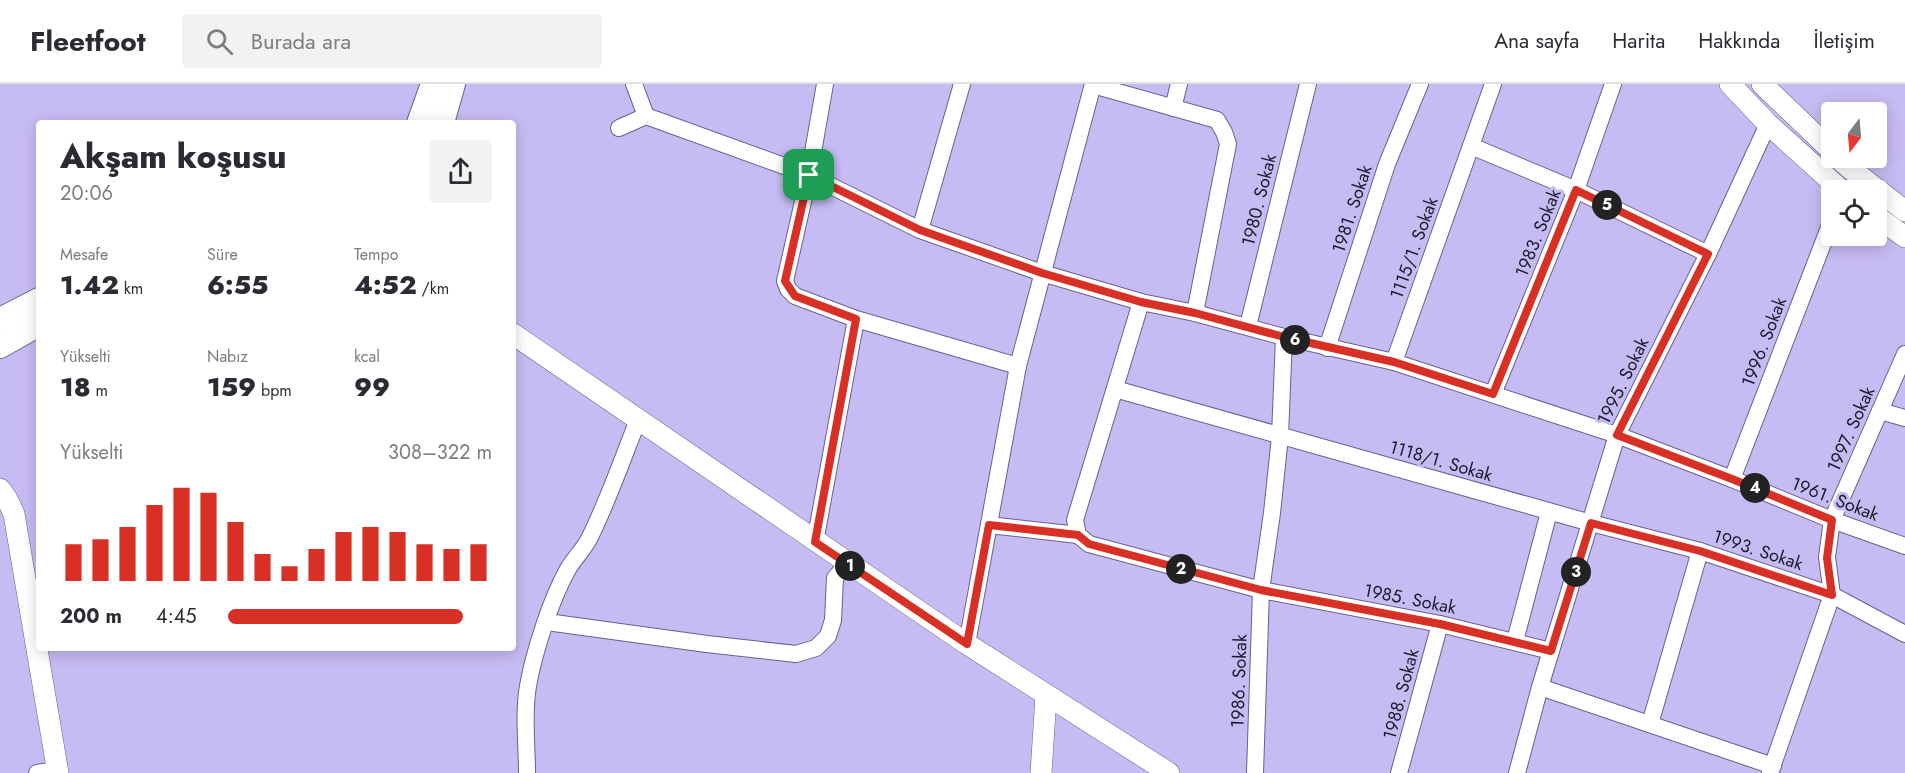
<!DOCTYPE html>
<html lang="tr">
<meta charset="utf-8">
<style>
:root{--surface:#fff;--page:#f2f2f3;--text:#2b2b33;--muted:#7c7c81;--line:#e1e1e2;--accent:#d93025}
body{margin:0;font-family:Jost,sans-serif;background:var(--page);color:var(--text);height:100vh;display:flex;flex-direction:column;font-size:22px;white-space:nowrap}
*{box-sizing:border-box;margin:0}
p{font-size:20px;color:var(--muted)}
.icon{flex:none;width:33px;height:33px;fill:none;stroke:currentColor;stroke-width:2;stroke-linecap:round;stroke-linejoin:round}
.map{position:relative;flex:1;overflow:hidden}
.drawer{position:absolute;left:36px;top:36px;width:480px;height:531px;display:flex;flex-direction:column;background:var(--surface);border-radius:6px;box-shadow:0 3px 15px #0003}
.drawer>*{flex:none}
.needle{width:39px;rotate:196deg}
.tools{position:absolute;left:1821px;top:18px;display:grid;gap:12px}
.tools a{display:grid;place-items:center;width:66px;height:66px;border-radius:6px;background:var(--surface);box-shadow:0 3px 15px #0003;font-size:30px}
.pin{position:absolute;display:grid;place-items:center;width:51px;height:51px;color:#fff;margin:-26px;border-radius:12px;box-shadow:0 3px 9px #0006}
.km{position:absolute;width:30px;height:30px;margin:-15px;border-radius:50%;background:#222;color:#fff;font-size:16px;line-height:30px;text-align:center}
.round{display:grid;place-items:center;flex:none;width:63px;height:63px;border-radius:6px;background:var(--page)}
.head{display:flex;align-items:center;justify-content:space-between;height:102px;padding:0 24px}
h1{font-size:33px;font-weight:800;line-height:45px}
.stats{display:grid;grid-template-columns:repeat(3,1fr);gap:9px;height:102px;padding:6px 24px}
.stats div{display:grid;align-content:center}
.stats b{font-size:26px;font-weight:800}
.stats small{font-size:16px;font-weight:400}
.stats p{font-size:16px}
.chart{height:168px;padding:12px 24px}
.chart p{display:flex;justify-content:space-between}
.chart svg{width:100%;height:108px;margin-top:6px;stroke:var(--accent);stroke-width:6}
ul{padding:0 24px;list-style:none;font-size:20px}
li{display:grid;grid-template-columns:96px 72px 1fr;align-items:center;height:45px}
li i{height:15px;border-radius:8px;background:var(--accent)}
header{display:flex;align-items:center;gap:36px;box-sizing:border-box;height:84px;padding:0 30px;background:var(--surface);border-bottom:2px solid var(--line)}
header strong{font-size:28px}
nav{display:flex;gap:33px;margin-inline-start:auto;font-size:21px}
.search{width:420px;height:54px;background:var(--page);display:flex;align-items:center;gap:15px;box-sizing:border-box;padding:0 21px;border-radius:6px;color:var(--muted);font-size:22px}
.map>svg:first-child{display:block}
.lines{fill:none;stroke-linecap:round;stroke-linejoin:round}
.minor-casing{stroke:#6b5f91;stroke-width:18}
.tertiary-casing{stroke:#6b5f91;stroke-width:22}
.secondary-casing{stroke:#6b5f91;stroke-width:26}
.minor{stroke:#fff;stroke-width:16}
.tertiary{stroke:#fff;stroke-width:21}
.secondary{stroke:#fff;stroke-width:24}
.route-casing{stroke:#fff;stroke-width:12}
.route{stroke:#d93025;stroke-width:8}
.labels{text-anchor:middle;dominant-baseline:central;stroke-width:6;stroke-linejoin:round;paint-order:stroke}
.street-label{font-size:18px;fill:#1d182c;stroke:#c7bbf3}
</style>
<header>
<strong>Fleetfoot</strong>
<div class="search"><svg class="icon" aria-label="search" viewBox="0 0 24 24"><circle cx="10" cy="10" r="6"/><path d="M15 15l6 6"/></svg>Burada ara</div>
<nav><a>Ana sayfa</a><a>Harita</a><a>Hakkında</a><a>İletişim</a></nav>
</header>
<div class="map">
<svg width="1905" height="689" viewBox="0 0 1905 689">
<rect width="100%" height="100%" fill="#c7bbf3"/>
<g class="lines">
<g class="minor-casing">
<g id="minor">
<polyline points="634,0 646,32"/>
<polyline points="825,0 809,91 785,197 788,205 795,212 856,235 1018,282"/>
<polyline points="1093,1 1217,36 1224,48 1228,60 1195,229"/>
<polyline points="1173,24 1179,0"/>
<polyline points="619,44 646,32 809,91 920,146 1042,189 1141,218 1195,229 1284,253 1394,278 1617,351 1732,395 1832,436 1905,462"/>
<polyline points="1471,62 1576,106 1708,170"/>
<polyline points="920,146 962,0"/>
<polyline points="1141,218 1075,436 1078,451 1089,460 1261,506 1440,540 1551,567"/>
<polyline points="1248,242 1308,0"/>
<polyline points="1327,264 1387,80 1420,0"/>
<polyline points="1394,278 1493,0"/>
<polyline points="1115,305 1591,439 1700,467 1832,511 1905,550"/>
<polyline points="1493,310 1576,106 1613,0"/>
<polyline points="1880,327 1905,334"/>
<polyline points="1732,395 1832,136"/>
<polyline points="989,441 1078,451"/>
<polyline points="815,458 856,235"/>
<polyline points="547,538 707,560 796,570 816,564 828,552 833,536 835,494 847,480"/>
<polyline points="1515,557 1549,428"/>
<polyline points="967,560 1018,282 1093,0"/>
<polyline points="1540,603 1773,682"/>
<polyline points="1650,640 1700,467"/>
<polyline points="37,689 57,686"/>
<path d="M527,689c0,-28 -4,-59 1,-87 6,-34 23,-87 40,-117 6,-10 15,-19 21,-30 19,-38 33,-79 49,-119"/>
<polyline points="1255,689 1261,506 1272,429 1280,352 1284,253"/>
<polyline points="1399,689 1440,540"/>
<polyline points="1517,689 1540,603 1617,351 1708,170 1768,40"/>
<polyline points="1770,689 1832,511 1827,473 1832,436 1905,270"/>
</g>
</g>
<g class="tertiary-casing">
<g id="tertiary">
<polyline points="1730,0 1768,40 1841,106"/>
<polyline points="1762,0 1832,67"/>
<polyline points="1838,74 1852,86 1905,127"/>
<polyline points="1876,132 1905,153"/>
<polyline points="513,250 967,560 1169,689"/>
<polyline points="0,405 7,415 14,430 58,689"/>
<polyline points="1041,689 1046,612"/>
</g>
</g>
<g class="secondary-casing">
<g id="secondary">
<polyline points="419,39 433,0"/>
<polyline points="442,39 453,0"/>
<polyline points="0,236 39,216"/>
<polyline points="0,262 39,240"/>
</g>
</g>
<use href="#minor" class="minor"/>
<use href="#tertiary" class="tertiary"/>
<use href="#secondary" class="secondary"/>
</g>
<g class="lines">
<g class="route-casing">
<polygon id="route" points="809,91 920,146 1042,189 1141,218 1195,229 1284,253 1394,278 1493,310 1576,106 1708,170 1617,351 1732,395 1832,436 1827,474 1832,511 1700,467 1591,439 1551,567 1440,540 1261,506 1089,460 1078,451 989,441 967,560 815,458 856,235 795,212 785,197"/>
</g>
<use href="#route" class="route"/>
</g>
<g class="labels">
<g class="street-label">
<text transform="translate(1259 116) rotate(-76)">1980. Sokak</text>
<text transform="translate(1352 125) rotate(-72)">1981. Sokak</text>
<text transform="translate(1538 149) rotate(-68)">1983. Sokak</text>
<text transform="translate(1414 164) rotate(-70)">1115/1. Sokak</text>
<text transform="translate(1764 258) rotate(-69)">1996. Sokak</text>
<text transform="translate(1623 297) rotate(-64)">1995. Sokak</text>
<text transform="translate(1851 345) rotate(-66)">1997. Sokak</text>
<text transform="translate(1441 377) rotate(16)">1118/1. Sokak</text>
<text transform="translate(1835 415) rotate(21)">1961. Sokak</text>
<text transform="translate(1758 466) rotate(18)">1993. Sokak</text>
<text transform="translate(1410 515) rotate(11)">1985. Sokak</text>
<text transform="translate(1239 597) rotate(-88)">1986. Sokak</text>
<text transform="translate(1401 610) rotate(-75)">1988. Sokak</text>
</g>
</g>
</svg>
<div class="tools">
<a><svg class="needle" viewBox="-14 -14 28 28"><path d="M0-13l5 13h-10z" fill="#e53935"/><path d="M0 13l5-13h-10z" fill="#7c7c81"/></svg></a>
<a><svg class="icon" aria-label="locate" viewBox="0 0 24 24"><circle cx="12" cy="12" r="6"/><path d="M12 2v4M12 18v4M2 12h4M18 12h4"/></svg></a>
</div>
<div class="pin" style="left:809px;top:91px;background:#1e9e55"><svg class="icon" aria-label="arrive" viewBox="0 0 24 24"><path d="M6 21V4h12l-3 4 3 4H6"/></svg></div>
<b class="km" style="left:850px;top:482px">1</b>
<b class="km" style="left:1181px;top:485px">2</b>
<b class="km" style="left:1576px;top:488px">3</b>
<b class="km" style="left:1755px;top:404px">4</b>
<b class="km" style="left:1607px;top:121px">5</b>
<b class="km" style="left:1295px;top:256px">6</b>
<section class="drawer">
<div class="head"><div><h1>Akşam koşusu</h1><p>20:06</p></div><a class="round"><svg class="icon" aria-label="share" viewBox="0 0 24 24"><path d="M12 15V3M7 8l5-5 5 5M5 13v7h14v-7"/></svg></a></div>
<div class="stats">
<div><p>Mesafe</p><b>1.42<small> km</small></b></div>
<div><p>Süre</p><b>6:55</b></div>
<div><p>Tempo</p><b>4:52<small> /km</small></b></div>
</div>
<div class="stats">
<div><p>Yükselti</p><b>18<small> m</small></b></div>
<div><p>Nabız</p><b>159<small> bpm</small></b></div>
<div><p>kcal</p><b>99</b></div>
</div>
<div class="chart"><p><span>Yükselti</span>308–322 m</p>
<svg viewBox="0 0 160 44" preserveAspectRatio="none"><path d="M5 44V29M15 44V27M25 44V22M35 44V13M45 44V6M55 44V8M65 44V20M75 44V33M85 44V38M95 44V31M105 44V24M115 44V22M125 44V24M135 44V29M145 44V31M155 44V29"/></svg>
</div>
<ul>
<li><b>200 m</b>4:45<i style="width:89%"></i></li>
</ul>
</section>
</div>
